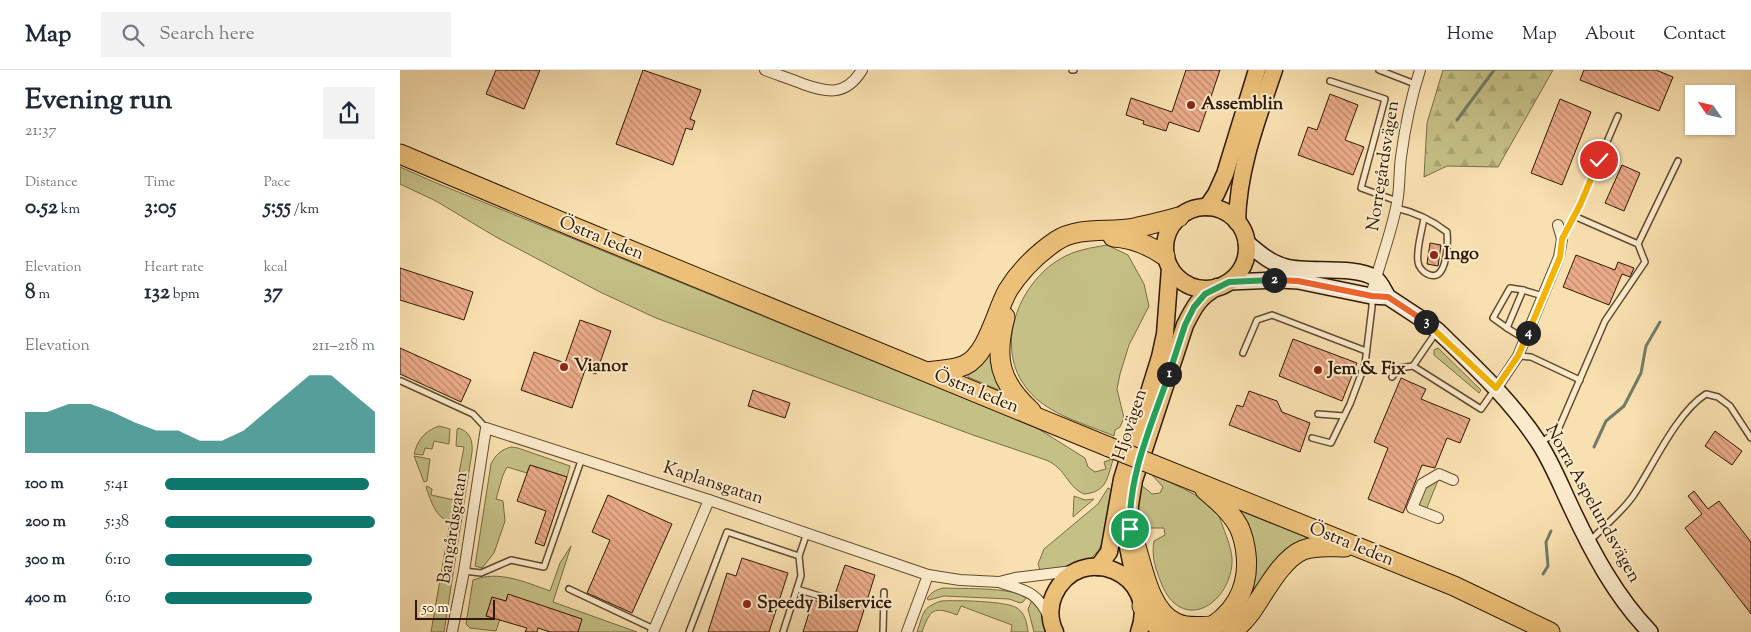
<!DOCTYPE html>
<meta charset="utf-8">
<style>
:root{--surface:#fff;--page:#f2f2f3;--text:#1f2937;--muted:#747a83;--line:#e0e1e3;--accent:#0f766e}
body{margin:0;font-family:"Sorts Mill Goudy",serif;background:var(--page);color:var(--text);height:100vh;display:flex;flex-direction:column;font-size:19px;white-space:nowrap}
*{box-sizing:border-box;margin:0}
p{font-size:16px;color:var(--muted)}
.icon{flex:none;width:28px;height:28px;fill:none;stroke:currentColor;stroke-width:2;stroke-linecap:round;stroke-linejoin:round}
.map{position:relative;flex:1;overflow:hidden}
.side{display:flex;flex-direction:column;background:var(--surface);width:400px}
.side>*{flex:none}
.needle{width:32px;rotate:304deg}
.buttons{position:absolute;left:1285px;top:15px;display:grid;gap:10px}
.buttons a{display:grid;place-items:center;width:50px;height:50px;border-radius:0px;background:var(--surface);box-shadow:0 1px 4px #0004;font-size:25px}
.scale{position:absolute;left:15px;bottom:12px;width:80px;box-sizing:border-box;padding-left:5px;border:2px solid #2f1906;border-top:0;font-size:14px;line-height:18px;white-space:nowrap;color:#2f1906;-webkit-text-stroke:4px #fbebcc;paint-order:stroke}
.pin{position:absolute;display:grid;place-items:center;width:42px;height:42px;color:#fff;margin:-21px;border:2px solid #fff;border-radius:50%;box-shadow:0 1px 5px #0007}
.km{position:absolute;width:25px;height:25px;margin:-12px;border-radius:50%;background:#222;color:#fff;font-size:14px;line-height:25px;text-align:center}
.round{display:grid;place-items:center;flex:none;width:52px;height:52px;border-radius:0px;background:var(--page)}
.summary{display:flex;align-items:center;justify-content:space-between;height:85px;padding:0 25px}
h1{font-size:28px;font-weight:800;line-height:38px}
.stats{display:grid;grid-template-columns:repeat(3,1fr);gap:8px;height:85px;padding:5px 25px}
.stats div{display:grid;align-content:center}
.stats b{font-size:21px;font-weight:800}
.stats small{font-size:14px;font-weight:400}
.stats p{font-size:14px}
.chart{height:140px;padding:10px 25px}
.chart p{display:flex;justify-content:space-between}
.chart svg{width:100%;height:90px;margin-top:5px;fill:var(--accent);opacity:.7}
ul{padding:0 25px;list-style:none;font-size:16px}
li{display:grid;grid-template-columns:80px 60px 1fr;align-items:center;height:38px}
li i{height:12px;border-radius:6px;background:var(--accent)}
header{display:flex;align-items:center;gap:30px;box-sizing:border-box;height:70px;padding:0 25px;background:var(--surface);border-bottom:1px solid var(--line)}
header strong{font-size:24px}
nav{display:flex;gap:28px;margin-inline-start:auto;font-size:18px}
.search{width:350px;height:45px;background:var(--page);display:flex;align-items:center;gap:12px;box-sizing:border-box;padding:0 18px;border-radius:0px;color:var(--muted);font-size:19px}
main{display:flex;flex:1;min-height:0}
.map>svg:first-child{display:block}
.green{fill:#c5c086;stroke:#7a6c46}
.forest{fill:url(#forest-firs);stroke:#7a6c46}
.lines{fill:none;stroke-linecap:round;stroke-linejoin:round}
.stream{stroke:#727b67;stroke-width:3}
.building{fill:url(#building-back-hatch);stroke:#2f1906}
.lane-casing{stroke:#624b30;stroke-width:8}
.street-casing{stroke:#624b30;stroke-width:12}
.secondary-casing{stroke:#2f1906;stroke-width:18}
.primary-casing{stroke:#2f1906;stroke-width:19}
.highway-casing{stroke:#2f1906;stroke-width:21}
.lane{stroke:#fbebcc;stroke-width:5}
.street{stroke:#fbebcc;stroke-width:10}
.secondary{stroke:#fbebcc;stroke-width:15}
.primary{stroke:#ecc078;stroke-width:16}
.highway{stroke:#ecc078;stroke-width:19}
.highway-bridge-casing{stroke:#2f1906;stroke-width:21;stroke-linecap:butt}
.highway-bridge{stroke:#ecc078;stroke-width:19}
.split-1-casing{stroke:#fff;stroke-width:10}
.split-2-casing{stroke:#fff;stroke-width:10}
.split-3-casing{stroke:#fff;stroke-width:10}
.split-4-casing{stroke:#fff;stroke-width:10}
.split-5-casing{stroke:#fff;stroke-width:10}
.split-1{stroke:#22a559;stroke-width:6}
.split-2{stroke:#22a559;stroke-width:6}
.split-3{stroke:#f0652b;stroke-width:6}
.split-4{stroke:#f5b400;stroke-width:6}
.split-5{stroke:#f5b400;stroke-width:6}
.poi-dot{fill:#8f2418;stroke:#fbebcc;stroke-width:2}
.labels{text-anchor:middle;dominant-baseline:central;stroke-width:4;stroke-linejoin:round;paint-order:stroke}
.poi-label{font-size:18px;font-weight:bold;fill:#2f1906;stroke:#fbebcc;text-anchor:start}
.street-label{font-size:18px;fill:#2f1906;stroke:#fbebcc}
</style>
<header>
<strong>Map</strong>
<div class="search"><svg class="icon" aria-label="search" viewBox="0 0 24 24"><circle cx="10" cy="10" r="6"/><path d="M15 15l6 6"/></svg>Search here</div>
<nav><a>Home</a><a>Map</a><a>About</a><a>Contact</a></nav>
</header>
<main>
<section class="side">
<div class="summary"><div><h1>Evening run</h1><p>21:37</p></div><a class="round"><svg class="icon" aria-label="share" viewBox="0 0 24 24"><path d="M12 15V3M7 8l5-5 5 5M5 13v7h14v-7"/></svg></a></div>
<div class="stats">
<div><p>Distance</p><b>0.52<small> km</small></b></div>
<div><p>Time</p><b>3:05</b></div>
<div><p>Pace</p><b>5:55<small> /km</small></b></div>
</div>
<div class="stats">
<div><p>Elevation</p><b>8<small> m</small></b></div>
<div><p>Heart rate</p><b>132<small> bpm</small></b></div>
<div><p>kcal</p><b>37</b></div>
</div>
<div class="chart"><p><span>Elevation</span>211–218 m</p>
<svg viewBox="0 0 160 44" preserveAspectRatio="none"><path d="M0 44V24L10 24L20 20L30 20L40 24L50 29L60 33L70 33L80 38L90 38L100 33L110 24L120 15L130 6L140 6L150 15L160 24V44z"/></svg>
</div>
<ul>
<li><b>100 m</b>5:41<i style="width:97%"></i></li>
<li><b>200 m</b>5:38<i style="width:100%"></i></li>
<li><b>300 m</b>6:10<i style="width:70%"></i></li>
<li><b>400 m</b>6:10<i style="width:70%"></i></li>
</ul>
</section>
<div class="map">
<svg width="1351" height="562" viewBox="0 0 1351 562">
<defs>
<pattern id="forest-firs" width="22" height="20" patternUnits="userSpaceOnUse" patternTransform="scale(1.25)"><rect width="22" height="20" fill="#c5c086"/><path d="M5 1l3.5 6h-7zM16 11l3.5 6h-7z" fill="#aaa472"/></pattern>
<pattern id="building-back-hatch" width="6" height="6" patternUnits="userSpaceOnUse" patternTransform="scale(1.25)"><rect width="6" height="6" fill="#ebab89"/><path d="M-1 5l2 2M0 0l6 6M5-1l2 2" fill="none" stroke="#bf8a6e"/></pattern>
</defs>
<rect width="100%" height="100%" fill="#f9e0b0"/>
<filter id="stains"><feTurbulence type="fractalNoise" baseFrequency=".004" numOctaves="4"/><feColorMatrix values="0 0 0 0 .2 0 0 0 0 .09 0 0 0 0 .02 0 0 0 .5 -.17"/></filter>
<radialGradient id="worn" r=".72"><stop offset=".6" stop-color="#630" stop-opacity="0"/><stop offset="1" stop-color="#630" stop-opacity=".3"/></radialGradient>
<g class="green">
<path d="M0,97l34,15 603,246 48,30 3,9 7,5 11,-3 -2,-7 8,-3 1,1c-6,18 -6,32 -29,34 -18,-8 -17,-25 -38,-34l-73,-25 -317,-117 -56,-26 -104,-55 -60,-36 -36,-17z"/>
<path d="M707,175l21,10 16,29 5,22 -20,39 -9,29 -3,15 7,29 -4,9 -5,3 -1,6c-28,-12 -66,-21 -86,-46 -35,-42 -10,-106 32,-131 15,-9 30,-11 47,-14z"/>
<polygon points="593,268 603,319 601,321 568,307 568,303"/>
<polygon points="1038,278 1081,320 1079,323 1034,285 1034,280"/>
<path d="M39,356l11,3 -1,15 -15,-3 -2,8 -7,-1 -2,7 -9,-1c4,-15 11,-23 25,-28z"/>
<path d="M58,358c12,3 15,13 14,24l-28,180h-13l19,-110c-15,-5 -19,-21 -24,-35l1,-1 5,3 -1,6 23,5 10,-53 -8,-1 1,-16z"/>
<path d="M111,377l7,1 52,18 -3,11 -37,-12 -3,8 -20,-6 -4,8 -7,24 7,2 2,20 -11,32 -12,15 -7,-2 16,-102c5,-10 10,-14 20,-17z"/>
<polygon points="14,386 30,389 27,411 24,412"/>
<path d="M751,404c17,7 53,23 64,35 4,4 6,13 8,18 4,11 10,25 9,37 -4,42 -50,68 -70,21 -6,-15 -11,-28 -8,-44l11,-6 -1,-7h-15l-8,-4 -4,-18 3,-22 12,10 8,-1 3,-6z"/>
<polygon points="1039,408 1026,440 1019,438 1017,432 1026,414"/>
<path d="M708,418l4,2c-4,24 -2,63 -30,73 -13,4 -28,5 -42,7l-2,-6 6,-15 54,-45z"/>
<polygon points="674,426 685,430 694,429 673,447"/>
<path d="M831,437l84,34 -19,6 -8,6c-15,18 -46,72 -66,79 44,-31 43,-88 9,-125z"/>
<path d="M171,476l-18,56 84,30h-59l-70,-37 -12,36 -26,-3 -4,-4 7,-44c26,-10 52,2 77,11l10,-28z"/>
<path d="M543,518c22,1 65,-1 84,9l-4,5 -3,1 -11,-4 -65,-3 -15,4 -2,-1c4,-7 9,-9 16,-11z"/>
<polygon points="632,530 641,542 646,562 634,562 628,539"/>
<path d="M541,531c14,-1 66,0 76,7 8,5 10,15 11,24h-17l1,-7 -51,-19 -4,9c-23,-9 -27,-6 -35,17h-5c7,-19 4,-24 24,-31z"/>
</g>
<polygon class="forest" points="1043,0 1153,0 1098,97 1047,96 1024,107 1027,53"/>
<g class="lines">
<g class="stream">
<polyline points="1057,50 1094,0"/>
<polyline points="1194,377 1206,351 1224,336 1241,303 1246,276 1260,252"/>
<polyline points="1143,504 1148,496 1146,472 1151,461"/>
</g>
</g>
<g class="building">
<polygon points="96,0 140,0 124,39 86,24"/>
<polygon points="243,0 301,20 290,49 295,51 292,60 286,58 273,95 216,74"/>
<polygon points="786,0 820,0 799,62 769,52 766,61 743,54 744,51 726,45 731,28 772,42"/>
<polygon points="1184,0 1256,0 1273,7 1259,41 1180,10"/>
<polygon points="930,24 958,35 945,70 964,77 953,105 898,85 908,57 917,60"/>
<polygon points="1160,29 1191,42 1162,115 1131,103"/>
<polygon points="1222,95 1240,103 1224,141 1205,133"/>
<polygon points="1030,173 1041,175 1038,196 1027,194"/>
<polygon points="1176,185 1215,200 1218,192 1234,198 1230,207 1222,204 1209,235 1163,217"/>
<polygon points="0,198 73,222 64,250 0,230"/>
<polygon points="180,250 211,261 196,304 185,300 172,338 121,320 134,282 165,293"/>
<polygon points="893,269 957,293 942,331 879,306"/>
<polygon points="0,278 71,310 61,332 0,304"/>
<polygon points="1001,308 1026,319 1021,329 1070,349 1060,373 1047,368 1035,398 1022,395 1003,443 968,429 988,378 974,372"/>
<polygon points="353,320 390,333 385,348 348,336"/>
<polygon points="849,321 877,331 882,342 910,353 900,382 829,355 837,335 843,337"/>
<polygon points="1315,361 1342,381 1332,395 1305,376"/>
<polygon points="130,395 167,407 144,476 135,473 146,441 117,431"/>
<polygon points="1294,421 1308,439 1319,431 1351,472 1351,544 1285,458 1302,444 1288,426"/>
<polygon points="208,425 272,454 232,543 187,523 210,470 192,462"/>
<polygon points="342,488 388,503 369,562 308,562 327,503 336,506"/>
<polygon points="445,495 475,505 457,562 403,562 413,530 431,536"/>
<polygon points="108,524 182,549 178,562 150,562 138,558 137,562 125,562 127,558 86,546 92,527 106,531"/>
</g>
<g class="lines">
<g class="lane-casing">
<g id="lane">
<polyline points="672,0 674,0"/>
<polyline points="979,0 1015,14"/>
<polyline points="930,11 985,29 961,118 997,131"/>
<path d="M996,138c18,4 37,13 51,24 1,11 0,30 -6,39 -7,11 -22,0 -23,-9 -2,-13 4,-31 6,-44"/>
<polyline points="1174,146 1238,174 1278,91"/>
<polyline points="1162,168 1180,135 1218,46"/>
<polyline points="1107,258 1093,248 1110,218 1123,220"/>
<polyline points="1125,269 1107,258 1123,220 1143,226"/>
<polyline points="843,283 857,250 872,245 966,281"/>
<polyline points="1119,286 1131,287 1180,310"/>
<polyline points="1013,296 1081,339 1095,319"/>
<polyline points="992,307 999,298 1013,296 1037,261"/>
<polyline points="1,311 73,344 86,358"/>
<polyline points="918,344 944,346"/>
<polyline points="912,368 931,373 950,334 965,294 972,237 972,229"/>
<polyline points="1142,372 1158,360 1205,251 1245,192 1238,174"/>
<path d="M1191,470c13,-14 31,-28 42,-44 20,-30 43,-83 73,-102l12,3 12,9 21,32"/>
<polyline points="64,501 81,503 111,490 144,497 182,388"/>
<polyline points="169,519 254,559"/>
<polyline points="397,519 429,529"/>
<polyline points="289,562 327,462 399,486 407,463"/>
<polyline points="383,562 401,506 399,486"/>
<polyline points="483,562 484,522"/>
</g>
</g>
<g class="street-casing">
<g id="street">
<path d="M365,0c13,5 26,9 38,14 25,9 43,12 59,-14"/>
<path d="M971,226c8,-32 20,-61 26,-93 3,-15 2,-31 4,-46 4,-30 10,-59 19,-87"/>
<polyline points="1096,319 1118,286 1159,187 1162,169 1158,155"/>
<polyline points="1038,448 1012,438 1022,414 1039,404 1053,410"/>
<path d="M599,512c26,9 37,8 50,35"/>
<polyline points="52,562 64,501 86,358 309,430 528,505 560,510 599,512 615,508 673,501"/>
<polyline points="253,562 309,430"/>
<polyline points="507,562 528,505"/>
</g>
</g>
<g class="secondary-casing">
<g id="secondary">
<path d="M846,172c12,10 24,21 40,25 23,6 68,-2 89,11 6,4 9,13 13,19"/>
<path d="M829,212l51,-2 18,1 73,15 17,1 38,25 11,8c36,35 74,70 102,113 13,20 22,43 32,64 21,45 45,90 79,125"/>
</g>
</g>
<g class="primary-casing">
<g id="primary">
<polyline points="807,137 816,124 825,104 857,0"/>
<circle cx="806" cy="178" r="41"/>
<path d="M837,152c1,-53 20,-102 37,-152"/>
<polyline points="698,497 709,482 722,409 760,287 765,264 770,198"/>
<path d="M737,520l-9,-43 2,-42 4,-25 51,-155c9,-18 14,-28 32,-38"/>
<path d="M655,562c-6,-12 -6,-26 -1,-37 26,-56 107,-21 85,37"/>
</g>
</g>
<g class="highway-casing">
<g id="highway">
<polyline points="0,84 176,158 709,377"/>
<path d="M713,167c20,1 36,8 52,19"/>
<path d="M605,247c-11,41 -6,65 26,94"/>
<path d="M528,302c11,-2 27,-2 37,-7 23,-11 31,-54 43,-75 12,-19 29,-36 48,-49 23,-15 52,-8 78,-13 15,-3 30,-7 45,-11"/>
<polyline points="754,395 1054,516 1150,562"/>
<path d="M730,459c12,27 16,81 46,94 12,6 27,3 39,3"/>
<polyline points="742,536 752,551 764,562"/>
<path d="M802,562c31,-15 48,-43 44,-78 -1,-10 -3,-18 -7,-27 -8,-15 -21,-26 -34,-37"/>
<path d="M832,562c7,-6 13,-12 19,-20 13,-18 30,-53 52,-62 13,-5 28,-3 42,-3"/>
</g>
</g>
<use href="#lane" class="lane"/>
<use href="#street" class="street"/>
<use href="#secondary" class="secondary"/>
<use href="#primary" class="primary"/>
<use href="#highway" class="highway"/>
<g class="highway-bridge-casing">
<polyline id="highway-bridge" points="709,377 754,395"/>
</g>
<use href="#highway-bridge" class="highway-bridge"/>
</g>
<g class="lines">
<g class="split-1-casing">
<path id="split-1" d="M730,459c-2,-54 22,-105 39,-155"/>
</g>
<g class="split-2-casing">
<polyline id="split-2" points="769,304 785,255 794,237 805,224 829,212 874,210"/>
</g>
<g class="split-3-casing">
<polyline id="split-3" points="874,210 898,211 972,226 988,227 1026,252"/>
</g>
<g class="split-4-casing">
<polyline id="split-4" points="1026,252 1096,318 1118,286 1128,263"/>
</g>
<g class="split-5-casing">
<polyline id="split-5" points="1128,263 1160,187 1162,169 1180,135 1199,90"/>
</g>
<use href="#split-1" class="split-1"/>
<use href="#split-2" class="split-2"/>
<use href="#split-3" class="split-3"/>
<use href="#split-4" class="split-4"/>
<use href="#split-5" class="split-5"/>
</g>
<g class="poi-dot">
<circle cx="791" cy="35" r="5"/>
<circle cx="1034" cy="185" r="5"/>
<circle cx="164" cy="297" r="5"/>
<circle cx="918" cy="300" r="5"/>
<circle cx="347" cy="534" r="5"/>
</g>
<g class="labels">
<g class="poi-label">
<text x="801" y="35">Assemblin</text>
<text x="1044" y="185">Ingo</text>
<text x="174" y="297">Vianor</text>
<text x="928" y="300">Jem &amp; Fix</text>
<text x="357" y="534">Speedy Bilservice</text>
</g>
<g class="street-label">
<text transform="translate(984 96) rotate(-81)">Norregårdsvägen</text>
<text transform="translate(201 169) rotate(22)">Östra leden</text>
<text transform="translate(576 322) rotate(22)">Östra leden</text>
<text transform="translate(731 355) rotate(-72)">Hjovägen</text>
<text transform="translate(313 414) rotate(18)">Kaplansgatan</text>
<text transform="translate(1192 434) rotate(61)">Norra Aspelundsvägen</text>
<text transform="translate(54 458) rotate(-81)">Bangårdsgatan</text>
<text transform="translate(951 475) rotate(22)">Östra leden</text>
</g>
</g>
<rect width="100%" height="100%" filter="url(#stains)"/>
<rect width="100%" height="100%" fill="url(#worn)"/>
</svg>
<div class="buttons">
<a><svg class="needle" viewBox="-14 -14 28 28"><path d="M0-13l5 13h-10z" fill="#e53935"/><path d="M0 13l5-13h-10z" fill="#747a83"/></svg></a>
</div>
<div class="scale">50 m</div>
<div class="pin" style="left:730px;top:459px;background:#1e9e55"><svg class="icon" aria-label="arrive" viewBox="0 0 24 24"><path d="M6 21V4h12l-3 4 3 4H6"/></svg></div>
<div class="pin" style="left:1199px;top:90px;background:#d93025"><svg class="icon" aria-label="check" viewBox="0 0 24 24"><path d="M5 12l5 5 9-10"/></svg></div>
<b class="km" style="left:769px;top:304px">1</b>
<b class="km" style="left:874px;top:210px">2</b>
<b class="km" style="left:1026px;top:252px">3</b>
<b class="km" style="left:1128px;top:263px">4</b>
</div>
</main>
